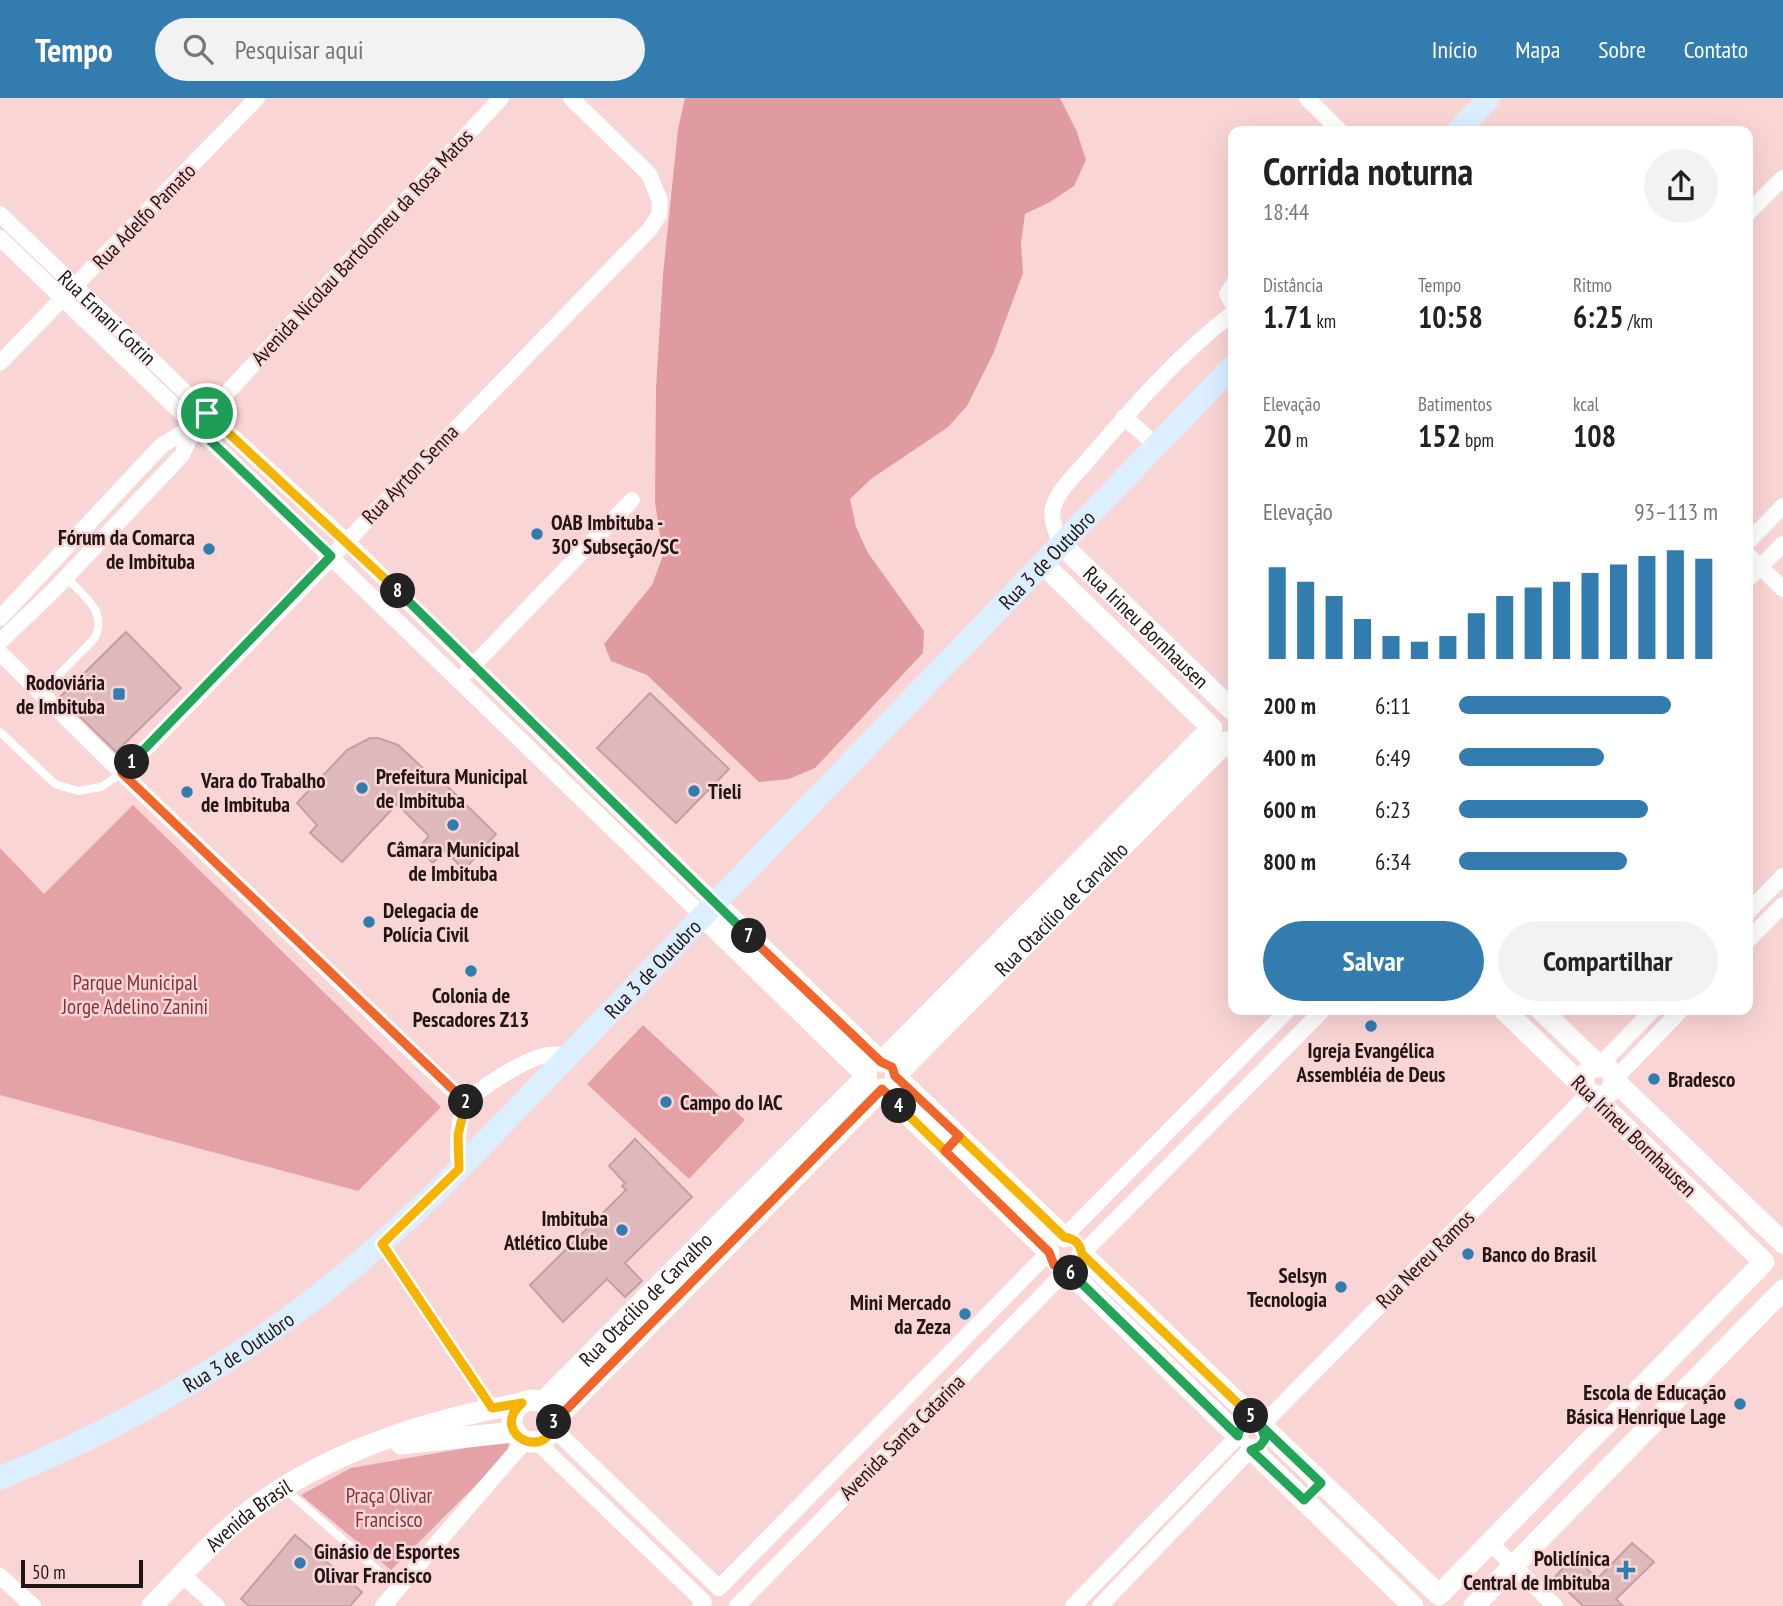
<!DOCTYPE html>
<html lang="pt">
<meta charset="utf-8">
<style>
:root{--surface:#fff;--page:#f2f2f2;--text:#222;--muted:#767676;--accent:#327cb0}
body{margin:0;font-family:"PT Sans Narrow",sans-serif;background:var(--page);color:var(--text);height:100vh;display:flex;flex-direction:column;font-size:26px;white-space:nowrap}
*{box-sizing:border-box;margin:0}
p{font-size:23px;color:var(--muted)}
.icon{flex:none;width:38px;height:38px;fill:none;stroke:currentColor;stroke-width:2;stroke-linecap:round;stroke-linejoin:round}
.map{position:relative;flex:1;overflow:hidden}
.sheet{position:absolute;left:1228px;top:28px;width:525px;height:889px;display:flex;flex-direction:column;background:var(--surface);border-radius:14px;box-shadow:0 7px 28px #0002}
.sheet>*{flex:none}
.scale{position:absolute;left:21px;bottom:18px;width:122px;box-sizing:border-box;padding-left:7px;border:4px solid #221516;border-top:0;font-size:19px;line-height:24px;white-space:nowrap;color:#221516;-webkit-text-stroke:5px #fad5d6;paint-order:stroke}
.pin{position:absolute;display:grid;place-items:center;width:60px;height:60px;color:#fff;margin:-30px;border:4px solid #fff;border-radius:50%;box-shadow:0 2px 7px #0007}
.km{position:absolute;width:35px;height:35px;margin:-18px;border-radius:50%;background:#222;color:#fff;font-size:19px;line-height:35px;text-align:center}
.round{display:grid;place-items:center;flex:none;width:74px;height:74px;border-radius:37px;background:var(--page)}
.overview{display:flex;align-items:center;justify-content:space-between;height:119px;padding:0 35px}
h1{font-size:38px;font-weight:700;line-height:52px}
.stats{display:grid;grid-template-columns:repeat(3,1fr);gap:10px;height:119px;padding:7px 35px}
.stats div{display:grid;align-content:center}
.stats b{font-size:30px;font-weight:700}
.stats small{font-size:19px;font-weight:400}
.stats p{font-size:19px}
.chart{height:196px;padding:14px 35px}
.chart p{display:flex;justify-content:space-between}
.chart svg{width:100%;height:126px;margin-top:7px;stroke:var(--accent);stroke-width:6}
.primary-button{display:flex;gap:14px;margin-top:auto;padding:14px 35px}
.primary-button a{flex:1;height:80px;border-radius:42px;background:var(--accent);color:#fff;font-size:28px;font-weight:700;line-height:80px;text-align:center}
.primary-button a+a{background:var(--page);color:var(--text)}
ul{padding:0 35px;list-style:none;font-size:23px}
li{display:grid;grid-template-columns:112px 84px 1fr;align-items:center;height:52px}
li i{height:18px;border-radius:9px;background:var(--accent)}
header{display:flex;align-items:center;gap:42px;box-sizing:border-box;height:98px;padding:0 35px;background:var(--accent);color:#fff}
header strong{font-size:33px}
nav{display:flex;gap:38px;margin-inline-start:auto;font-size:24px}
.search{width:490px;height:63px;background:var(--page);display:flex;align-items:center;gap:18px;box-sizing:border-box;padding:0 24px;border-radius:38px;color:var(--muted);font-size:26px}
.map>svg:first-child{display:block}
.green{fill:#e4a2a6}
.forest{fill:#df9ba0}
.building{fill:#deb9bb;stroke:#c4a0a2;stroke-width:2}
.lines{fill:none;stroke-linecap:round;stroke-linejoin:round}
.service{stroke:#fff;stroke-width:8}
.minor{stroke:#fff;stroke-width:16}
.tertiary{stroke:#fff;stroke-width:21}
.secondary{stroke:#dbeffe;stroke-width:23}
.split-1-casing{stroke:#fff;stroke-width:14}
.split-2-casing{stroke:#fff;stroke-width:14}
.split-3-casing{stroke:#fff;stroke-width:14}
.split-4-casing{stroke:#fff;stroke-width:14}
.split-5-casing{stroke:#fff;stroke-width:14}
.split-6-casing{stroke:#fff;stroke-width:14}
.split-7-casing{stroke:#fff;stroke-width:14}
.split-8-casing{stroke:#fff;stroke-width:14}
.split-9-casing{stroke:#fff;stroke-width:14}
.split-1{stroke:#22a559;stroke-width:9}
.split-2{stroke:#f0652b;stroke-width:9}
.split-3{stroke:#f5b400;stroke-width:9}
.split-4{stroke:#f0652b;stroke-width:9}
.split-5{stroke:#f5b400;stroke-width:9}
.split-6{stroke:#22a559;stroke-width:9}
.split-7{stroke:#f0652b;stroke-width:9}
.split-8{stroke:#22a559;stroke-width:9}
.split-9{stroke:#f5b400;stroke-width:9}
.poi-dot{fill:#327cb0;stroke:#fad5d6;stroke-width:2.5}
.labels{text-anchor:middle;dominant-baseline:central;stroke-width:5;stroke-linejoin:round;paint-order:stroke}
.street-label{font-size:21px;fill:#221516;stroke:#fad5d6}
.poi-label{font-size:21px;font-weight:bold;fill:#221516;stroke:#fad5d6;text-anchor:start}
.park-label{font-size:21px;fill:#83333d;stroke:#fad5d6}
</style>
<header>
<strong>Tempo</strong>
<div class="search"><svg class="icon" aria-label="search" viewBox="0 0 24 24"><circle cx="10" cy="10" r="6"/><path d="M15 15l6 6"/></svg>Pesquisar aqui</div>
<nav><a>Início</a><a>Mapa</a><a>Sobre</a><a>Contato</a></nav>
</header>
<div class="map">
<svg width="1783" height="1508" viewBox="0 0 1783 1508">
<rect width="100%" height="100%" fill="#fad5d6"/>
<g class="green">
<polygon points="133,707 441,1009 358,1093 0,997 0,750 44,796"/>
<polygon points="643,927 745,1022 689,1081 587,986"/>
<polygon points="509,1345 507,1353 501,1362 391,1472 301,1397 351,1370 489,1346"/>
</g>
<polygon class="forest" points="685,0 1060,0 1077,34 1086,62 1074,88 1050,104 1025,116 1021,145 1023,175 993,256 967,308 948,329 871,381 850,401 856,429 868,455 924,533 923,555 815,670 789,681 759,684 647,577 611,563 604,546 652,487 663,457 655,404 656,290 663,176 678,31"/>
<g class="building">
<polygon points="126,534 181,590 116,654 60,599"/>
<polygon points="650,595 729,671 676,725 597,650"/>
<polygon points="370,640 378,640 398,647 439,685 441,682 496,736 464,772 445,752 433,765 418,751 429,738 397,706 342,764 310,735 317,727 297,705 347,652"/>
<polygon points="635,1041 692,1099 625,1165 642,1183 625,1199 607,1181 563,1224 530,1187 626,1092 622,1088 625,1085 609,1068"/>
<polygon points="295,1437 362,1494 350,1508 249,1508 241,1501"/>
<polygon points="1632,1445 1654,1464 1616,1501 1623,1508 1583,1508 1554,1480 1574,1458 1597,1481"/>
</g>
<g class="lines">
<g class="service">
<path d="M41,595l53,-54c15,-28 -11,-43 -28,-62"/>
<polyline points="0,634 55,686 78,693 101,689 122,675"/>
<polyline points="383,1147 491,1308"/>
<polyline points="285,1391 398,1490"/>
</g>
<g class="minor">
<polyline points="1307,0 1340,33"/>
<polyline points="1748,115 1783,80"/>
<path id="s1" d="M0,116l207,199 139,128 369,362"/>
<polyline points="0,140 703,818"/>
<polyline points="1234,185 1227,196 1234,208"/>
<polyline points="0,265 257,0"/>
<polyline points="1124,319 1156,347"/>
<polyline points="1748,444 1783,408"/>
<path d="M1061,446c-4,-11 -11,-24 -8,-36 5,-18 23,-34 35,-48 45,-53 90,-105 146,-148"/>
<polyline points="1748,457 1783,491"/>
<polyline points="1748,481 1783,446"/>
<polyline points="0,520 162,347 195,328 226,296 501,0"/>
<polyline points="0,544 54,492 182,357 195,328"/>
<polyline points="0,555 122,675 467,1006"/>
<polyline points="467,574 632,402"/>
<polyline points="122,675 650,131 659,117 660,103 649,76 571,0"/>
<polyline points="1748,814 1783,778"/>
<polyline points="1748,842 1783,807"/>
<polyline points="1599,968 1653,912"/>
<polyline points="1614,982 1681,912"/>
<path d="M459,1071c-1,-21 -3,-44 7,-64 8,-15 59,-45 77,-49 8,-2 18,-1 27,-2"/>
<polyline points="1064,1139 1288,912"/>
<polyline points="1082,1156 1323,912"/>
<polyline points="1261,1328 1590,994"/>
<polyline points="553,1330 719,1490 1049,1154"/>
<polyline points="537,1344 704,1504 700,1508"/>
<polyline points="1490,1445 1555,1508"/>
<polyline points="182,1477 217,1508"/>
<polyline points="0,1478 33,1508"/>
<polyline points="383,1508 525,1343"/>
<polyline points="737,1508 1067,1172"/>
<polyline points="1073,1508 1238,1338"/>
<polyline points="1100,1508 1251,1351"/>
</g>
<g class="tertiary">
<path id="s2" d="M1061,446l170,165"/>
<polyline points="715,805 881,964 1212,630 1043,466"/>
<polyline points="1541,912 1599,968"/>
<circle cx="1599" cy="983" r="15"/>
<polyline points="1614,982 1783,1145"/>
<path id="s3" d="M1064,1139l-169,-161 331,-334 8,7"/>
<polyline points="1082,1156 1439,1497 1764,1164 1504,912"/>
<polyline points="1067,1172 1238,1338"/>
<circle cx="533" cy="1323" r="21"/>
<path id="s4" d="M543,1304l324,-326 -164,-160"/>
<polyline points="554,1322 882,991 1049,1154"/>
<polyline points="401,1346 514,1334"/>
<polyline points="1251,1351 1413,1508"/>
<path id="s5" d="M152,1508c33,-34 65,-71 104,-100 76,-56 174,-86 266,-103"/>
<polyline points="1474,1508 1783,1192"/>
</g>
<g class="secondary">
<polyline points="1458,33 1489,0"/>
<path id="s6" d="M0,1380c179,-74 324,-170 459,-309l775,-804"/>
</g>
</g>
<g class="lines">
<g class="split-1-casing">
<polyline id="split-1" points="132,664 331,458 195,328 207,315"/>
</g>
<g class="split-2-casing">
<polyline id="split-2" points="132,664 122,675 466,1004"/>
</g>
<g class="split-3-casing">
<path id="split-3" d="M466,1004l-8,33 1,34 -77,75 110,164 30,-5c-34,29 24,61 32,19"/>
</g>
<g class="split-4-casing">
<polyline id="split-4" points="554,1324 882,991 899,1008"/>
</g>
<g class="split-5-casing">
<path id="split-5" d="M899,1008l46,45 14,-15 105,101c11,2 16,6 18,17l169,162"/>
</g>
<g class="split-6-casing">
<path id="split-6" d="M1071,1175l167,163c2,-12 13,-17 23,-10l4,13 -5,7 -9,4 53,50 17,-17 -70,-67"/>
</g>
<g class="split-7-casing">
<polyline id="split-7" points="749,838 881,964 892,969 895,978 959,1038 945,1053 1049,1154 1054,1167 1071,1175"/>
</g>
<g class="split-8-casing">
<polyline id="split-8" points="398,493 749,838"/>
</g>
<g class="split-9-casing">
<polyline id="split-9" points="207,315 398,493"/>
</g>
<use href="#split-1" class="split-1"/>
<use href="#split-2" class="split-2"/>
<use href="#split-3" class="split-3"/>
<use href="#split-4" class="split-4"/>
<use href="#split-5" class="split-5"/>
<use href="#split-6" class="split-6"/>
<use href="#split-7" class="split-7"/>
<use href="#split-8" class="split-8"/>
<use href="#split-9" class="split-9"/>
</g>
<g class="poi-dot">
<circle cx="537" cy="436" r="7"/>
<circle cx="209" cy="451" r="7"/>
<rect x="112" y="589" width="14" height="14" rx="3.5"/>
<circle cx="362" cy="690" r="7"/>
<circle cx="694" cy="693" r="7"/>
<circle cx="187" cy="694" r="7"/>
<circle cx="453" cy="727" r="7"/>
<circle cx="369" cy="824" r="7"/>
<circle cx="471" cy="873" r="7"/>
<circle cx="1371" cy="928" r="7"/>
<circle cx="1654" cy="981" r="7"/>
<circle cx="666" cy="1004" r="7"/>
<circle cx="622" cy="1132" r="7"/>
<circle cx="1468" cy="1156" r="7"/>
<circle cx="1341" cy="1189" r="7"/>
<circle cx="965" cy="1216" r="7"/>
<circle cx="1740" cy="1306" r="7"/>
<circle cx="300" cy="1465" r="7"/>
<path d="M1622.5 1461.5h7v7h7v7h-7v7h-7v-7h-7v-7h7z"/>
</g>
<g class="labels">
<g class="street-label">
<text transform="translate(144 118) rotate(-46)">Rua Adelfo Pamato</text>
<text transform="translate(362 149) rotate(-47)">Avenida Nicolau Bartolomeu da Rosa Matos</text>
<text stroke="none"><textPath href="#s1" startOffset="149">Rua Ernani Cotrin</textPath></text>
<text transform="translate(410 376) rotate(-46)">Rua Ayrton Senna</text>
<text stroke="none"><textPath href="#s6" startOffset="1404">Rua 3 de Outubro</textPath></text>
<text stroke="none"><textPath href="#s2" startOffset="119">Rua Irineu Bornhausen</textPath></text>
<text stroke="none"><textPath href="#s3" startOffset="469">Rua Otacílio de Carvalho</textPath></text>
<text stroke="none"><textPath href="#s6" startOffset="836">Rua 3 de Outubro</textPath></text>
<text transform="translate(1634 1038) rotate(44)">Rua Irineu Bornhausen</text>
<text transform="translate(1425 1161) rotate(-45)">Rua Nereu Ramos</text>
<text stroke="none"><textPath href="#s4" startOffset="145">Rua Otacílio de Carvalho</textPath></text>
<text stroke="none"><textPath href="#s6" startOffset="270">Rua 3 de Outubro</textPath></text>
<text transform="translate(902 1339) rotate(-45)">Avenida Santa Catarina</text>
<text stroke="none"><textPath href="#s5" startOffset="133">Avenida Brasil</textPath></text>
</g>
<g class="poi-label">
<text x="551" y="424">OAB Imbituba -<tspan x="551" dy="24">30° Subseção/SC</tspan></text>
<text x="195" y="439" text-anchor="end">Fórum da Comarca<tspan x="195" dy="24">de Imbituba</tspan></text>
<text x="105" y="584" text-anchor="end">Rodoviária<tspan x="105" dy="24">de Imbituba</tspan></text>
<text x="376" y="678">Prefeitura Municipal<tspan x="376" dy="24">de Imbituba</tspan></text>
<text x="201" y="682">Vara do Trabalho<tspan x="201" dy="24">de Imbituba</tspan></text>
<text x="708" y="693">Tieli</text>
<text x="453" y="751" text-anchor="middle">Câmara Municipal<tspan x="453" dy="24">de Imbituba</tspan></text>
<text x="383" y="812">Delegacia de<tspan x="383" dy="24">Polícia Civil</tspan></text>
<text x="471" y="897" text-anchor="middle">Colonia de<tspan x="471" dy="24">Pescadores Z13</tspan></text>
<text x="1371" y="952" text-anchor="middle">Igreja Evangélica<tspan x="1371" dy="24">Assembléia de Deus</tspan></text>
<text x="1668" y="981">Bradesco</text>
<text x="680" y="1004">Campo do IAC</text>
<text x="608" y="1120" text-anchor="end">Imbituba<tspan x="608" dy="24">Atlético Clube</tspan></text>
<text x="1482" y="1156">Banco do Brasil</text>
<text x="1327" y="1177" text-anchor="end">Selsyn<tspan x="1327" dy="24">Tecnologia</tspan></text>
<text x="951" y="1204" text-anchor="end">Mini Mercado<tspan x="951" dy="24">da Zeza</tspan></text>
<text x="1726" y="1294" text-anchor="end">Escola de Educação<tspan x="1726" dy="24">Básica Henrique Lage</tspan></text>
<text x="314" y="1453">Ginásio de Esportes<tspan x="314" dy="24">Olivar Francisco</tspan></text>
<text x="1610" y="1460" text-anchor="end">Policlínica<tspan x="1610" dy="24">Central de Imbituba</tspan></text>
</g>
<g class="park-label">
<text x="135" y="884">Parque Municipal<tspan x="135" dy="24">Jorge Adelino Zanini</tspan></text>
<text x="389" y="1397">Praça Olivar<tspan x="389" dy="24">Francisco</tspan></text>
</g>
</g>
</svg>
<div class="scale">50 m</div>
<div class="pin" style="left:207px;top:315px;background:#1e9e55"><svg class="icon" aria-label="arrive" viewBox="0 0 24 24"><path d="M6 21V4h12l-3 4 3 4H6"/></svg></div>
<b class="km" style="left:132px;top:664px">1</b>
<b class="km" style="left:466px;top:1004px">2</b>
<b class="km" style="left:554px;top:1324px">3</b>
<b class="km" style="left:899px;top:1008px">4</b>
<b class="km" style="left:1251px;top:1318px">5</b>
<b class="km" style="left:1071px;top:1175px">6</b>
<b class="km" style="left:749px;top:838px">7</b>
<b class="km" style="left:398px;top:493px">8</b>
<section class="sheet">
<div class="overview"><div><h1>Corrida noturna</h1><p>18:44</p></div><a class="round"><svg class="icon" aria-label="share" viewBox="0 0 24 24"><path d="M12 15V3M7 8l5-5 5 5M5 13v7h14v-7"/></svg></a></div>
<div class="stats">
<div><p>Distância</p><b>1.71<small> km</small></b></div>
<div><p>Tempo</p><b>10:58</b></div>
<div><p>Ritmo</p><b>6:25<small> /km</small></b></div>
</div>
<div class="stats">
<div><p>Elevação</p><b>20<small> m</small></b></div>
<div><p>Batimentos</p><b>152<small> bpm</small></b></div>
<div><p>kcal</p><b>108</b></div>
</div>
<div class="chart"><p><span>Elevação</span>93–113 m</p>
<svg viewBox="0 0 160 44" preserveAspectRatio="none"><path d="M5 44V12M15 44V17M25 44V22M35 44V30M45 44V36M55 44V38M65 44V36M75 44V28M85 44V22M95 44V19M105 44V17M115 44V14M125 44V11M135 44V8M145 44V6M155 44V9"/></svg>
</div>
<ul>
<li><b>200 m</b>6:11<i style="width:82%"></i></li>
<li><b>400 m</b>6:49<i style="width:56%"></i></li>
<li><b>600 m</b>6:23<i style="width:73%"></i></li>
<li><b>800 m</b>6:34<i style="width:65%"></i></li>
</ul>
<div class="primary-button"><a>Salvar</a><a>Compartilhar</a></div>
</section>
</div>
